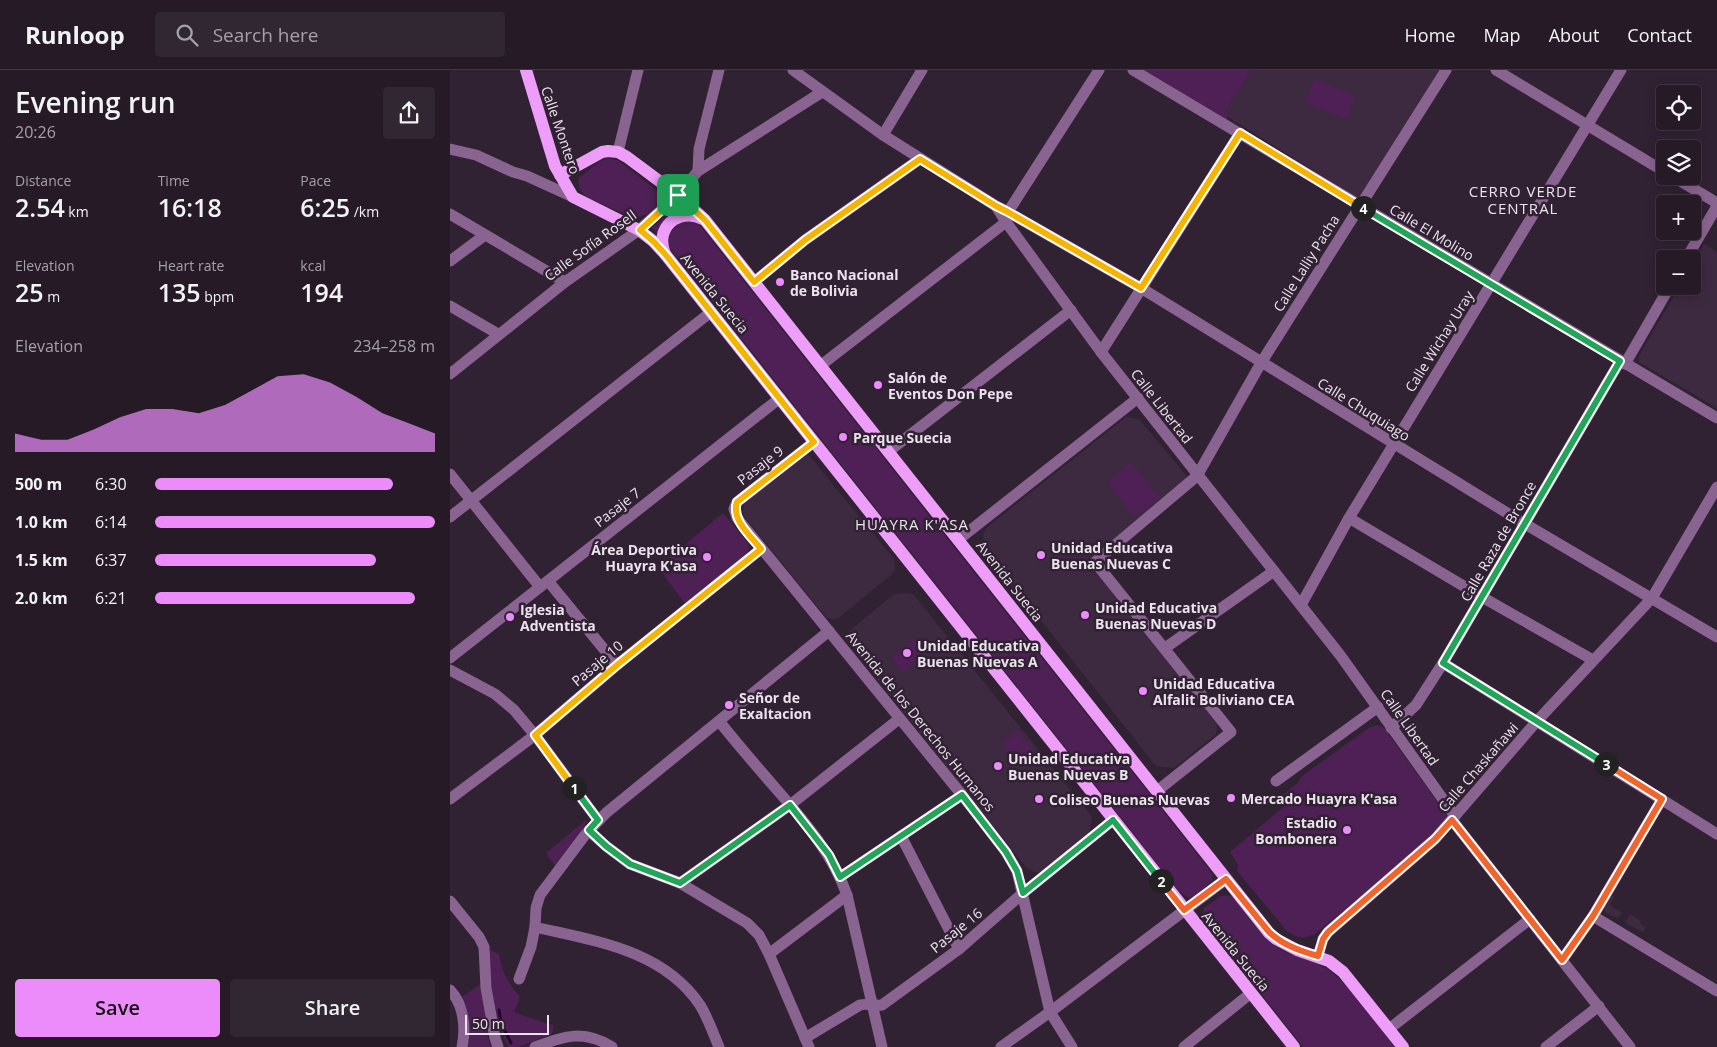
<!DOCTYPE html>
<meta charset="utf-8">
<style>
:root{--surface:#251a26;--page:#312732;--text:#f1f3f6;--muted:#a3a1a7;--line:#423843;--accent:#ec8cfa}
body{margin:0;font-family:"Open Sans",sans-serif;background:var(--page);color:var(--text);height:100vh;display:flex;flex-direction:column;font-size:19px;white-space:nowrap}
*{box-sizing:border-box;margin:0}
p{font-size:16px;color:var(--muted)}
.icon{flex:none;width:28px;height:28px;fill:none;stroke:currentColor;stroke-width:2;stroke-linecap:round;stroke-linejoin:round}
.map{position:relative;flex:1;overflow:hidden}
.details{display:flex;flex-direction:column;background:var(--surface);width:450px}
.details>*{flex:none}
.buttons{position:absolute;left:1206px;top:15px;display:grid;gap:10px}
.buttons a{display:grid;place-items:center;width:45px;height:45px;border-radius:5px;background:var(--surface);box-shadow:0 2px 12px #0003,0 0 0 1px var(--line);font-size:25px}
.scale{position:absolute;left:15px;bottom:12px;width:84px;box-sizing:border-box;padding-left:5px;border:2px solid #ece2ed;border-top:0;font-size:14px;line-height:18px;white-space:nowrap;color:#ece2ed;-webkit-text-stroke:4px #312233;paint-order:stroke}
.pin{position:absolute;display:grid;place-items:center;width:42px;height:42px;color:#fff;margin:-21px;border-radius:10px;box-shadow:0 2px 8px #0006}
.km{position:absolute;width:25px;height:25px;margin:-12px;border-radius:50%;background:#222;color:#fff;font-size:14px;line-height:25px;text-align:center}
.round{display:grid;place-items:center;flex:none;width:52px;height:52px;border-radius:5px;background:var(--page)}
.head{display:flex;align-items:center;justify-content:space-between;height:85px;padding:0 15px}
h1{font-size:28px;font-weight:600;line-height:38px}
.metrics{display:grid;grid-template-columns:repeat(3,1fr);gap:8px;height:85px;padding:5px 15px}
.metrics div{display:grid;align-content:center}
.metrics b{font-size:25px;font-weight:600}
.metrics small{font-size:14px;font-weight:400}
.metrics p{font-size:14px}
.chart{height:140px;padding:10px 15px}
.chart p{display:flex;justify-content:space-between}
.chart svg{width:100%;height:90px;margin-top:5px;fill:var(--accent);opacity:.7}
.cta{display:flex;gap:10px;margin-top:auto;padding:10px 15px}
.cta a{flex:1;height:58px;border-radius:5px;background:var(--accent);color:#111;font-size:20px;font-weight:600;line-height:58px;text-align:center}
.cta a+a{background:var(--page);color:var(--text)}
ul{padding:0 15px;list-style:none;font-size:16px}
li{display:grid;grid-template-columns:80px 60px 1fr;align-items:center;height:38px}
li i{height:12px;border-radius:6px;background:var(--accent)}
header{display:flex;align-items:center;gap:30px;box-sizing:border-box;height:70px;padding:0 25px;background:var(--surface);border-bottom:1px solid var(--line)}
header strong{font-size:24px}
nav{display:flex;gap:28px;margin-inline-start:auto;font-size:18px}
.search{width:350px;height:45px;background:var(--page);display:flex;align-items:center;gap:12px;box-sizing:border-box;padding:0 18px;border-radius:5px;color:var(--muted);font-size:19px}
main{display:flex;flex:1;min-height:0}
.map>svg:first-child{display:block}
.built{fill:#3d2a40}
.green{fill:#4e2055}
.lines{fill:none;stroke-linecap:round;stroke-linejoin:round}
.stream{stroke:#29002f;stroke-width:3}
.minor{stroke:#8a6490;stroke-width:11}
.major{stroke:#ee9df9;stroke-width:12}
.split-1-casing{stroke:#fff;stroke-width:10}
.split-2-casing{stroke:#fff;stroke-width:10}
.split-3-casing{stroke:#fff;stroke-width:10}
.split-4-casing{stroke:#fff;stroke-width:10}
.split-5-casing{stroke:#fff;stroke-width:10}
.split-1{stroke:#f5b400;stroke-width:6}
.split-2{stroke:#22a559;stroke-width:6}
.split-3{stroke:#f0652b;stroke-width:6}
.split-4{stroke:#22a559;stroke-width:6}
.split-5{stroke:#f5b400;stroke-width:6}
.poi-dot{fill:#ec8cfa;stroke:#312233;stroke-width:2}
.labels{text-anchor:middle;dominant-baseline:central;stroke-width:5;stroke-linejoin:round;paint-order:stroke}
.street-label{font-size:14px;fill:#ece2ed;stroke:#312233}
.poi-label{font-size:14px;font-weight:bold;fill:#ece2ed;stroke:#312233;text-anchor:start}
.neighbourhood-label{font-size:15px;letter-spacing:1px;fill:#ece2ed;stroke:#312233}
</style>
<header>
<strong>Runloop</strong>
<div class="search"><svg class="icon" aria-label="search" viewBox="0 0 24 24"><circle cx="10" cy="10" r="6"/><path d="M15 15l6 6"/></svg>Search here</div>
<nav><a>Home</a><a>Map</a><a>About</a><a>Contact</a></nav>
</header>
<main>
<section class="details">
<div class="head"><div><h1>Evening run</h1><p>20:26</p></div><a class="round"><svg class="icon" aria-label="share" viewBox="0 0 24 24"><path d="M12 15V3M7 8l5-5 5 5M5 13v7h14v-7"/></svg></a></div>
<div class="metrics">
<div><p>Distance</p><b>2.54<small> km</small></b></div>
<div><p>Time</p><b>16:18</b></div>
<div><p>Pace</p><b>6:25<small> /km</small></b></div>
</div>
<div class="metrics">
<div><p>Elevation</p><b>25<small> m</small></b></div>
<div><p>Heart rate</p><b>135<small> bpm</small></b></div>
<div><p>kcal</p><b>194</b></div>
</div>
<div class="chart"><p><span>Elevation</span>234–258 m</p>
<svg viewBox="0 0 160 44" preserveAspectRatio="none"><path d="M0 44V35L10 38L20 38L30 33L40 27L50 23L60 23L70 25L80 21L90 14L100 7L110 6L120 10L130 17L140 25L150 30L160 35V44z"/></svg>
</div>
<ul>
<li><b>500 m</b>6:30<i style="width:85%"></i></li>
<li><b>1.0 km</b>6:14<i style="width:100%"></i></li>
<li><b>1.5 km</b>6:37<i style="width:79%"></i></li>
<li><b>2.0 km</b>6:21<i style="width:93%"></i></li>
</ul>
<div class="cta"><a>Save</a><a>Share</a></div>
</section>
<div class="map">
<svg width="1267" height="977" viewBox="0 0 1267 977">
<rect width="100%" height="100%" fill="#312233"/>
<g class="built">
<polygon points="802,0 994,0 914,127 908,128 778,47 776,40"/>
<polygon points="1254,174 1267,182 1267,338 1189,292 1189,286 1230,216 1242,216 1243,195"/>
<polygon points="676,347 689,349 739,409 637,490 767,654 766,664 724,698 706,696 537,482 534,475 533,466 536,458"/>
<polygon points="358,384 444,489 445,495 445,500 441,505 387,549 377,548 293,445 294,432"/>
<polygon points="452,523 463,524 642,747 639,764 593,802 584,802 576,797 397,571 398,562 443,525"/>
<polygon points="1160,824 1164,827 1160,833 1161,836 1172,843 1168,848 1156,843 1153,838"/>
<polygon points="1180,844 1191,851 1190,854 1196,857 1193,862 1175,853"/>
</g>
<g class="green">
<polygon points="694,0 802,0 776,40 778,47 776,50"/>
<polygon points="864,9 905,26 896,49 855,32"/>
<path d="M159,88l10,3 37,29c9,15 -10,29 -25,27l-44,-20c-7,-6 -9,-10 -8,-19l21,-17z"/>
<polygon points="226,135 234,142 209,166 202,158"/>
<path d="M233,151l13,1 4,4 509,643 3,5v7l-16,15 -7,2 -10,-7 -510,-644c-2,-14 3,-18 14,-26z"/>
<polygon points="681,392 710,428 685,448 657,412"/>
<polygon points="273,443 298,473 299,479 295,485 236,535 208,497"/>
<polygon points="463,569 475,584 453,602 441,587"/>
<path d="M927,655l6,2 65,89 -18,23 -114,94c-12,7 -20,5 -30,-3l-49,-59 1,-6 -8,-13 57,-48 -5,-8 16,-14 4,-6 68,-49z"/>
<polygon points="568,661 585,683 569,696 551,674"/>
<polygon points="136,750 135,760 107,799 96,783"/>
<path d="M777,825l6,2c12,15 26,39 42,49 17,12 39,13 55,25 25,19 45,52 65,76h-92l-101,-129 2,-10 17,-12z"/>
<path d="M38,879l11,5c3,18 9,29 21,43l-6,15 40,14 -2,8 -34,13h-9c-17,-31 -18,-64 -21,-98z"/>
<polygon points="31,914 38,967 41,977 18,977 19,960 11,927"/>
</g>
<g class="lines">
<polyline class="stream" points="49,940 51,953 61,973"/>
<g class="minor">
<polyline points="343,0 433,65 546,136 556,152 651,282 890,585 1005,746"/>
<polyline points="683,0 1267,348"/>
<polyline points="1046,0 1215,102"/>
<polyline points="433,65 472,0"/>
<polyline points="0,79 26,85 63,102 77,106 123,127"/>
<polyline points="168,82 188,0"/>
<polyline points="248,101 249,79 269,0"/>
<polyline points="1222,106 1267,133"/>
<polyline points="546,136 558,142 691,218 1075,454 1267,567"/>
<polyline points="0,144 115,212"/>
<polyline points="557,148 558,142 649,0"/>
<polyline points="1236,189 1267,136"/>
<polyline points="0,191 35,165"/>
<polyline points="304,212 355,170 470,89"/>
<polyline points="0,236 48,264"/>
<polyline points="651,282 790,63"/>
<polyline points="1175,294 1220,216"/>
<polyline points="370,296 556,152"/>
<polyline points="0,304 115,212 189,160 228,125 248,101 372,22"/>
<polyline points="364,372 287,432 284,439 287,448 512,725 556,782 567,801 600,942 622,977"/>
<polyline points="438,382 621,240"/>
<polyline points="0,404 90,517"/>
<polyline points="0,447 261,242"/>
<polyline points="899,448 1032,527 1143,590"/>
<polyline points="508,470 688,328"/>
<polyline points="98,511 167,595"/>
<polyline points="851,535 899,448 1171,0"/>
<polyline points="715,578 824,501"/>
<polyline points="0,588 330,328"/>
<polyline points="993,593 1267,764"/>
<polyline points="0,600 45,624 64,640 85,665 148,750"/>
<path d="M269,651c19,24 39,47 59,70 28,32 55,64 69,104l35,152"/>
<polyline points="941,658 966,635 993,593 1170,291"/>
<polyline points="826,711 928,637"/>
<polyline points="707,721 781,662 645,492 747,406 811,293 996,0"/>
<polyline points="0,729 85,665 167,595 311,479"/>
<polyline points="1002,750 1180,977"/>
<polyline points="139,761 156,776 180,794 230,813 297,853 309,865 319,884 359,977"/>
<polyline points="451,766 509,879"/>
<polyline points="390,807 512,725"/>
<polyline points="230,813 340,735 449,649"/>
<polyline points="0,831 29,867 34,877 36,918 45,968 48,977"/>
<polyline points="1143,846 1267,921"/>
<path d="M85,857c60,14 128,23 165,78 8,13 13,28 19,42"/>
<polyline points="319,884 397,825"/>
<polyline points="868,886 873,869 878,862 985,769 1087,651 1202,528 1267,417"/>
<polyline points="1112,890 1143,846 1212,729"/>
<polyline points="69,909 81,877 85,857 86,838 90,825 135,765 156,743 379,561"/>
<path d="M0,920c14,15 16,38 12,57"/>
<polyline points="939,959 1080,849"/>
<path d="M355,968l55,-33c7,-2 15,1 22,0l77,-56 64,-56 90,-73"/>
<path d="M85,977c29,-11 49,-18 77,0"/>
<polyline points="551,977 600,942 776,809"/>
<polyline points="734,977 801,923"/>
<polyline points="1096,977 1149,936"/>
</g>
<g class="major">
<polyline points="76,0 105,96 123,127 189,160 203,171 215,184 844,977"/>
<polyline points="110,105 152,82 158,81 168,82 177,87 228,125 255,150 819,863 826,869 847,880 879,891 893,902 953,977"/>
<path d="M215,184c-11,-26 13,-47 38,-35"/>
</g>
</g>
<g class="lines">
<g class="split-1-casing">
<path id="split-1" d="M124,718l-39,-53 82,-70 144,-116c-10,-13 -30,-29 -24,-47l77,-60 -149,-188 -11,-12 -14,-12 38,-35"/>
</g>
<g class="split-2-casing">
<polyline id="split-2" points="124,718 148,750 139,760 156,776 180,794 230,813 340,735 379,785 390,807 512,725 556,782 567,801 573,823 663,750 711,811"/>
</g>
<g class="split-3-casing">
<path id="split-3" d="M711,811l23,29 42,-31 43,53c14,13 31,19 49,24l5,-17 5,-7 107,-93 17,-19 110,140 31,-44 69,-117 -56,-35"/>
</g>
<g class="split-4-casing">
<polyline id="split-4" points="913,138 1170,291 993,593 1156,694"/>
</g>
<g class="split-5-casing">
<polyline id="split-5" points="228,125 255,150 304,212 355,170 470,89 546,136 558,142 691,218 790,63 913,138"/>
</g>
<use href="#split-1" class="split-1"/>
<use href="#split-2" class="split-2"/>
<use href="#split-3" class="split-3"/>
<use href="#split-4" class="split-4"/>
<use href="#split-5" class="split-5"/>
</g>
<g class="poi-dot">
<circle cx="330" cy="212" r="5"/>
<circle cx="428" cy="315" r="5"/>
<circle cx="393" cy="367" r="5"/>
<circle cx="591" cy="485" r="5"/>
<circle cx="257" cy="487" r="5"/>
<circle cx="635" cy="545" r="5"/>
<circle cx="60" cy="547" r="5"/>
<circle cx="457" cy="583" r="5"/>
<circle cx="693" cy="621" r="5"/>
<circle cx="279" cy="635" r="5"/>
<circle cx="548" cy="696" r="5"/>
<circle cx="781" cy="728" r="5"/>
<circle cx="589" cy="729" r="5"/>
<circle cx="897" cy="760" r="5"/>
</g>
<g class="labels">
<g class="street-label">
<text transform="translate(111 60) rotate(71)">Calle Montero</text>
<text transform="translate(982 162) rotate(31)">Calle El Molino</text>
<text transform="translate(140 175) rotate(-36)">Calle Sofía Rosell</text>
<text transform="translate(856 193) rotate(-58)">Calle Lalliy Pacha</text>
<text transform="translate(265 223) rotate(51)">Avenida Suecia</text>
<text transform="translate(989 271) rotate(-58)">Calle Wichay Uray</text>
<text transform="translate(712 336) rotate(52)">Calle Libertad</text>
<text transform="translate(914 339) rotate(32)">Calle Chuquiago</text>
<text transform="translate(310 395) rotate(-38)">Pasaje 9</text>
<text transform="translate(167 437) rotate(-38)">Pasaje 7</text>
<text transform="translate(1048 471) rotate(-60)">Calle Raza de Bronce</text>
<text transform="translate(560 511) rotate(52)">Avenida Suecia</text>
<text transform="translate(147 593) rotate(-40)">Pasaje 10</text>
<text transform="translate(471 651) rotate(51)">Avenida de los Derechos Humanos</text>
<text transform="translate(960 657) rotate(55)">Calle Libertad</text>
<text transform="translate(1028 697) rotate(-49)">Calle Chaskañawi</text>
<text transform="translate(506 860) rotate(-39)">Pasaje 16</text>
<text transform="translate(786 881) rotate(51)">Avenida Suecia</text>
</g>
<g class="poi-label">
<text x="340" y="204">Banco Nacional<tspan x="340" dy="16">de Bolivia</tspan></text>
<text x="438" y="307">Salón de<tspan x="438" dy="16">Eventos Don Pepe</tspan></text>
<text x="403" y="367">Parque Suecia</text>
<text x="601" y="477">Unidad Educativa<tspan x="601" dy="16">Buenas Nuevas C</tspan></text>
<text x="247" y="479" text-anchor="end">Área Deportiva<tspan x="247" dy="16">Huayra K'asa</tspan></text>
<text x="645" y="537">Unidad Educativa<tspan x="645" dy="16">Buenas Nuevas D</tspan></text>
<text x="70" y="539">Iglesia<tspan x="70" dy="16">Adventista</tspan></text>
<text x="467" y="575">Unidad Educativa<tspan x="467" dy="16">Buenas Nuevas A</tspan></text>
<text x="703" y="613">Unidad Educativa<tspan x="703" dy="16">Alfalit Boliviano CEA</tspan></text>
<text x="289" y="627">Señor de<tspan x="289" dy="16">Exaltacion</tspan></text>
<text x="558" y="688">Unidad Educativa<tspan x="558" dy="16">Buenas Nuevas B</tspan></text>
<text x="791" y="728">Mercado Huayra K'asa</text>
<text x="599" y="729">Coliseo Buenas Nuevas</text>
<text x="887" y="752" text-anchor="end">Estadio<tspan x="887" dy="16">Bombonera</tspan></text>
</g>
<g class="neighbourhood-label">
<text x="1073" y="121">CERRO VERDE<tspan x="1073" dy="17">CENTRAL</tspan></text>
<text x="462" y="454">HUAYRA K'ASA</text>
</g>
</g>
</svg>
<div class="buttons">
<a><svg class="icon" aria-label="locate" viewBox="0 0 24 24"><circle cx="12" cy="12" r="6"/><path d="M12 2v4M12 18v4M2 12h4M18 12h4"/></svg></a>
<a><svg class="icon" aria-label="layers" viewBox="0 0 24 24"><path d="M12 4l9 5-9 5-9-5zM3 14l9 5 9-5"/></svg></a>
<a>+</a>
<a>−</a>
</div>
<div class="scale">50 m</div>
<div class="pin" style="left:228px;top:125px;background:#1e9e55"><svg class="icon" aria-label="arrive" viewBox="0 0 24 24"><path d="M6 21V4h12l-3 4 3 4H6"/></svg></div>
<b class="km" style="left:124px;top:718px">1</b>
<b class="km" style="left:711px;top:811px">2</b>
<b class="km" style="left:1156px;top:694px">3</b>
<b class="km" style="left:913px;top:138px">4</b>
</div>
</main>
